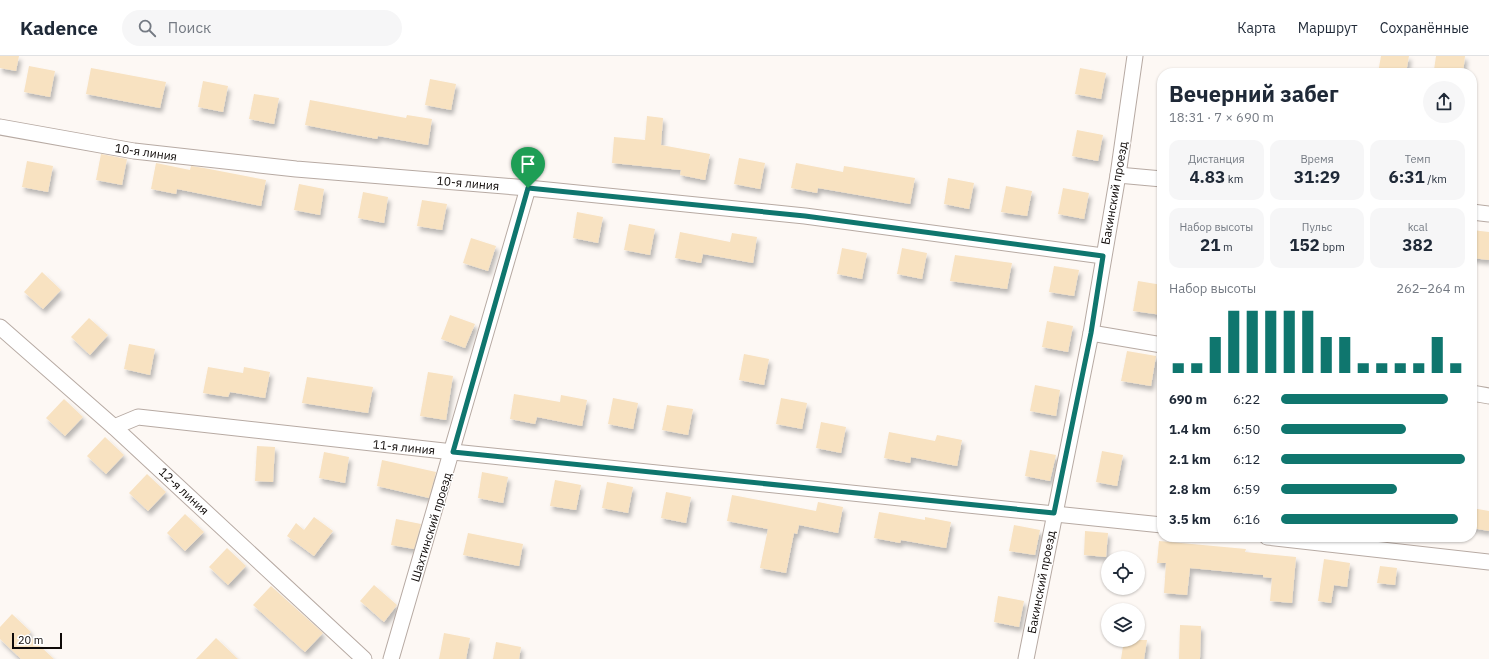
<!DOCTYPE html>
<html lang="ru">
<meta charset="utf-8">
<style>
:root{--surface:#fff;--page:#f6f6f7;--text:#1f2937;--muted:#747a83;--line:#e0e1e3;--accent:#0f766e}
body{margin:0;font-family:"IBM Plex Sans",sans-serif;background:var(--page);color:var(--text);height:100vh;display:flex;flex-direction:column;font-size:15px;white-space:nowrap}
*{box-sizing:border-box;margin:0}
p{font-size:13px;color:var(--muted)}
.icon{flex:none;width:22px;height:22px;fill:none;stroke:currentColor;stroke-width:2;stroke-linecap:round;stroke-linejoin:round}
.map{position:relative;flex:1;overflow:hidden}
.side{position:absolute;left:1157px;top:12px;width:320px;height:474px;display:flex;flex-direction:column;background:var(--surface);border-radius:16px;box-shadow:0 1px 3px #0004}
.side>*{flex:none}
.controls{position:absolute;left:1101px;top:495px;display:grid;gap:8px}
.controls a{display:grid;place-items:center;width:44px;height:44px;border-radius:50%;background:var(--surface);box-shadow:0 1px 3px #0004;font-size:20px}
.scale{position:absolute;left:12px;bottom:10px;width:50px;box-sizing:border-box;padding-left:4px;border:2px solid #0f0a08;border-top:0;font-size:11px;line-height:14px;white-space:nowrap;color:#0f0a08;-webkit-text-stroke:3px #fff;paint-order:stroke}
.pin{position:absolute;display:grid;place-items:center;width:34px;height:34px;color:#fff;margin:-41px -17px;border-radius:50% 50% 50% 0;rotate:-45deg;box-shadow:0 0 4px #0007}
.pin .icon{rotate:45deg}
.round{display:grid;place-items:center;flex:none;width:42px;height:42px;border-radius:21px;background:var(--page)}
.overview{display:flex;align-items:center;justify-content:space-between;height:68px;padding:0 12px}
h1{font-size:22px;font-weight:700;line-height:30px}
.metrics{display:grid;grid-template-columns:repeat(3,1fr);gap:6px;height:68px;padding:4px 12px}
.metrics div{display:grid;align-content:center;border-radius:10px;background:var(--page);text-align:center}
.metrics b{font-size:17px;font-weight:700}
.metrics small{font-size:11px;font-weight:400}
.metrics p{font-size:11px}
.chart{height:112px;padding:8px 12px}
.chart p{display:flex;justify-content:space-between}
.chart svg{width:100%;height:72px;margin-top:4px;stroke:var(--accent);stroke-width:6}
ul{padding:0 12px;list-style:none;font-size:13px}
li{display:grid;grid-template-columns:64px 48px 1fr;align-items:center;height:30px}
li i{height:10px;border-radius:5px;background:var(--accent)}
header{display:flex;align-items:center;gap:24px;box-sizing:border-box;height:56px;padding:0 20px;background:var(--surface);border-bottom:1px solid var(--line)}
header strong{font-size:19px}
nav{display:flex;gap:22px;margin-inline-start:auto;font-size:14px}
.search{width:280px;height:36px;background:var(--page);display:flex;align-items:center;gap:10px;box-sizing:border-box;padding:0 14px;border-radius:22px;color:var(--muted);font-size:15px}
.map>svg:first-child{display:block}
.building{fill:#f8e2c1;filter:url(#shadow)}
.lines{fill:none;stroke-linecap:round;stroke-linejoin:round}
.street-casing{stroke:#b7aaa3;stroke-width:17}
.street{stroke:#fff;stroke-width:15}
.route-casing{stroke:#fff;stroke-width:8}
.route{stroke:#0f766e;stroke-width:5}
.labels{text-anchor:middle;dominant-baseline:central;stroke-width:3;stroke-linejoin:round;paint-order:stroke}
.street-label{font-size:12px;fill:#0f0a08;stroke:#fff}
</style>
<header>
<strong>Kadence</strong>
<div class="search"><svg class="icon" aria-label="search" viewBox="0 0 24 24"><circle cx="10" cy="10" r="6"/><path d="M15 15l6 6"/></svg>Поиск</div>
<nav><a>Карта</a><a>Маршрут</a><a>Сохранённые</a></nav>
</header>
<div class="map">
<svg width="1489" height="603" viewBox="0 0 1489 603">
<defs>
<filter id="shadow"><feDropShadow dx="2.5" dy="4.5" stdDeviation="2" flood-color="#0004"/></filter>
</defs>
<rect width="100%" height="100%" fill="#fdf8f4"/>
<g class="building">
<polygon points="0,0 19,0 16,15 0,12"/>
<polygon points="1381,0 1409,0 1406,17 1378,17"/>
<polygon points="1436,0 1465,0 1463,17 1434,14"/>
<polygon points="29,10 55,15 50,41 24,36"/>
<polygon points="91,12 166,26 160,52 86,38"/>
<polygon points="1080,12 1106,17 1101,43 1075,38"/>
<polygon points="430,23 456,28 451,54 425,49"/>
<polygon points="203,25 228,30 223,56 198,51"/>
<polygon points="254,38 279,42 274,68 249,63"/>
<polygon points="310,44 406,62 407,59 432,63 428,89 378,80 377,83 305,69"/>
<polygon points="647,60 663,62 661,89 710,98 705,124 680,119 681,114 612,107 614,81 645,84"/>
<polygon points="1077,74 1103,79 1098,105 1072,100"/>
<polygon points="101,98 127,103 122,129 96,124"/>
<polygon points="739,102 765,107 760,133 734,128"/>
<polygon points="27,105 53,110 48,136 22,131"/>
<polygon points="156,107 190,114 191,110 204,112 266,124 261,150 177,133 176,138 151,133"/>
<polygon points="796,107 843,116 844,110 915,122 910,148 818,132 817,137 791,132"/>
<polygon points="948,122 974,127 969,153 944,148"/>
<polygon points="299,128 324,133 320,159 294,154"/>
<polygon points="1006,130 1032,135 1027,160 1001,156"/>
<polygon points="1063,132 1089,137 1084,163 1058,158"/>
<polygon points="363,136 388,141 384,167 358,162"/>
<polygon points="422,144 447,148 442,174 417,170"/>
<polygon points="577,156 603,161 598,187 573,182"/>
<polygon points="629,168 655,173 650,199 624,194"/>
<polygon points="1472,174 1489,176 1489,204 1472,202"/>
<polygon points="680,176 730,186 732,177 757,181 753,207 703,198 701,207 675,202"/>
<polygon points="471,182 496,190 488,215 463,207"/>
<polygon points="842,192 867,197 862,223 837,218"/>
<polygon points="902,192 927,197 922,223 897,218"/>
<polygon points="955,199 1012,207 1007,233 950,225"/>
<polygon points="1054,210 1079,214 1074,240 1049,236"/>
<polygon points="42,216 61,234 43,253 24,236"/>
<polygon points="1138,225 1162,229 1162,259 1133,255"/>
<polygon points="450,259 475,268 465,292 441,283"/>
<polygon points="89,262 108,279 90,299 71,281"/>
<polygon points="1047,265 1073,270 1068,296 1042,291"/>
<polygon points="129,288 155,293 150,319 124,313"/>
<polygon points="1127,295 1156,300 1151,330 1121,325"/>
<polygon points="744,298 769,303 764,329 739,324"/>
<polygon points="208,311 243,317 244,311 270,316 265,342 230,336 228,341 203,337"/>
<polygon points="428,316 453,320 446,364 420,360"/>
<polygon points="307,321 373,331 368,357 302,347"/>
<polygon points="1035,329 1060,334 1056,360 1030,355"/>
<polygon points="514,338 560,346 561,339 587,344 582,370 537,361 535,368 510,363"/>
<polygon points="613,342 638,347 633,373 608,368"/>
<polygon points="781,342 807,347 802,373 776,368"/>
<polygon points="64,343 83,361 65,380 46,362"/>
<polygon points="667,349 693,353 688,379 662,374"/>
<polygon points="821,366 846,371 841,397 816,392"/>
<polygon points="889,376 935,385 937,379 962,384 957,410 911,401 910,407 884,402"/>
<polygon points="105,381 124,399 106,418 87,400"/>
<polygon points="257,390 275,391 273,426 255,425"/>
<polygon points="1030,394 1056,399 1050,425 1025,420"/>
<polygon points="1102,395 1123,399 1117,430 1096,426"/>
<polygon points="324,396 349,401 345,427 319,422"/>
<polygon points="382,404 436,416 429,442 377,430"/>
<polygon points="482,416 508,421 503,447 478,442"/>
<polygon points="147,418 166,436 148,455 129,437"/>
<polygon points="555,424 581,429 576,454 550,450"/>
<polygon points="607,426 633,431 628,457 602,452"/>
<polygon points="666,436 691,441 686,467 661,462"/>
<polygon points="732,439 816,455 818,446 843,451 838,477 799,469 797,478 794,477 786,517 760,512 768,473 727,465"/>
<polygon points="1472,452 1489,455 1489,475 1472,472"/>
<polygon points="879,456 925,464 925,461 951,466 946,492 901,484 900,487 874,482"/>
<polygon points="185,458 204,476 185,495 167,477"/>
<polygon points="314,461 333,475 314,500 287,480 296,467 304,474"/>
<polygon points="396,463 421,468 414,493 391,489"/>
<polygon points="1014,469 1040,474 1035,499 1009,495"/>
<polygon points="1085,475 1108,477 1106,501 1084,499"/>
<polygon points="468,477 523,488 519,510 463,499"/>
<polygon points="1159,485 1246,493 1245,496 1296,501 1292,547 1270,545 1272,522 1263,521 1263,519 1190,512 1187,539 1164,537 1166,507 1157,507"/>
<polygon points="227,492 246,510 228,529 209,511"/>
<polygon points="1324,503 1350,507 1347,531 1334,529 1331,547 1318,545"/>
<polygon points="1380,510 1397,512 1395,529 1377,527"/>
<polygon points="374,529 397,549 384,566 360,545"/>
<polygon points="271,530 323,577 305,596 253,549"/>
<polygon points="998,540 1024,545 1019,571 994,566"/>
<polygon points="12,558 31,576 28,579 54,603 21,603 0,583 0,571"/>
<polygon points="1180,569 1201,570 1200,603 1179,603"/>
<polygon points="444,577 470,582 466,603 439,603"/>
<polygon points="216,582 238,603 196,603"/>
<polygon points="1124,584 1147,584 1144,603 1121,603"/>
<polygon points="496,586 521,591 519,603 493,603"/>
</g>
<g class="lines">
<g class="street-casing">
<g id="street">
<polyline points="0,71 134,95 296,113 528,132 805,160 1103,200"/>
<polyline points="1118,119 1162,123"/>
<polyline points="1472,156 1489,158"/>
<polyline points="0,271 114,371 364,603"/>
<polyline points="1091,277 1162,289"/>
<polyline points="1472,337 1489,340"/>
<polyline points="114,371 138,361 453,396 1162,469"/>
<polyline points="1267,481 1489,506"/>
<polyline points="391,603 528,132"/>
<polyline points="1026,603 1091,277 1118,119 1135,0"/>
</g>
</g>
<use href="#street" class="street"/>
</g>
<g class="lines">
<g class="route-casing">
<polygon id="route" points="528,132 805,160 1103,200 1091,277 1054,457 453,396"/>
</g>
<use href="#route" class="route"/>
</g>
<g class="labels">
<g class="street-label">
<text transform="translate(146 96) rotate(8)">10-я линия</text>
<text transform="translate(468 127) rotate(5)">10-я линия</text>
<text transform="translate(1114 137) rotate(-80)">Бакинский проезд</text>
<text transform="translate(404 391) rotate(6)">11-я линия</text>
<text transform="translate(184 435) rotate(43)">12-я линия</text>
<text transform="translate(431 471) rotate(-73)">Шахтинский проезд</text>
<text transform="translate(1041 526) rotate(-79)">Бакинский проезд</text>
</g>
</g>
</svg>
<div class="controls">
<a><svg class="icon" aria-label="locate" viewBox="0 0 24 24"><circle cx="12" cy="12" r="6"/><path d="M12 2v4M12 18v4M2 12h4M18 12h4"/></svg></a>
<a><svg class="icon" aria-label="layers" viewBox="0 0 24 24"><path d="M12 4l9 5-9 5-9-5zM3 14l9 5 9-5"/></svg></a>
</div>
<div class="scale">20 m</div>
<div class="pin" style="left:528px;top:132px;background:#1e9e55"><svg class="icon" aria-label="arrive" viewBox="0 0 24 24"><path d="M6 21V4h12l-3 4 3 4H6"/></svg></div>
<section class="side">
<div class="overview"><div><h1>Вечерний забег</h1><p>18:31 · 7 × 690 m</p></div><a class="round"><svg class="icon" aria-label="share" viewBox="0 0 24 24"><path d="M12 15V3M7 8l5-5 5 5M5 13v7h14v-7"/></svg></a></div>
<div class="metrics">
<div><p>Дистанция</p><b>4.83<small> km</small></b></div>
<div><p>Время</p><b>31:29</b></div>
<div><p>Темп</p><b>6:31<small> /km</small></b></div>
</div>
<div class="metrics">
<div><p>Набор высоты</p><b>21<small> m</small></b></div>
<div><p>Пульс</p><b>152<small> bpm</small></b></div>
<div><p>kcal</p><b>382</b></div>
</div>
<div class="chart"><p><span>Набор высоты</span>262–264 m</p>
<svg viewBox="0 0 160 44" preserveAspectRatio="none"><path d="M5 44V38M15 44V38M25 44V22M35 44V6M45 44V6M55 44V6M65 44V6M75 44V6M85 44V22M95 44V22M105 44V38M115 44V38M125 44V38M135 44V38M145 44V22M155 44V38"/></svg>
</div>
<ul>
<li><b>690 m</b>6:22<i style="width:91%"></i></li>
<li><b>1.4 km</b>6:50<i style="width:68%"></i></li>
<li><b>2.1 km</b>6:12<i style="width:100%"></i></li>
<li><b>2.8 km</b>6:59<i style="width:63%"></i></li>
<li><b>3.5 km</b>6:16<i style="width:96%"></i></li>
</ul>
</section>
</div>
